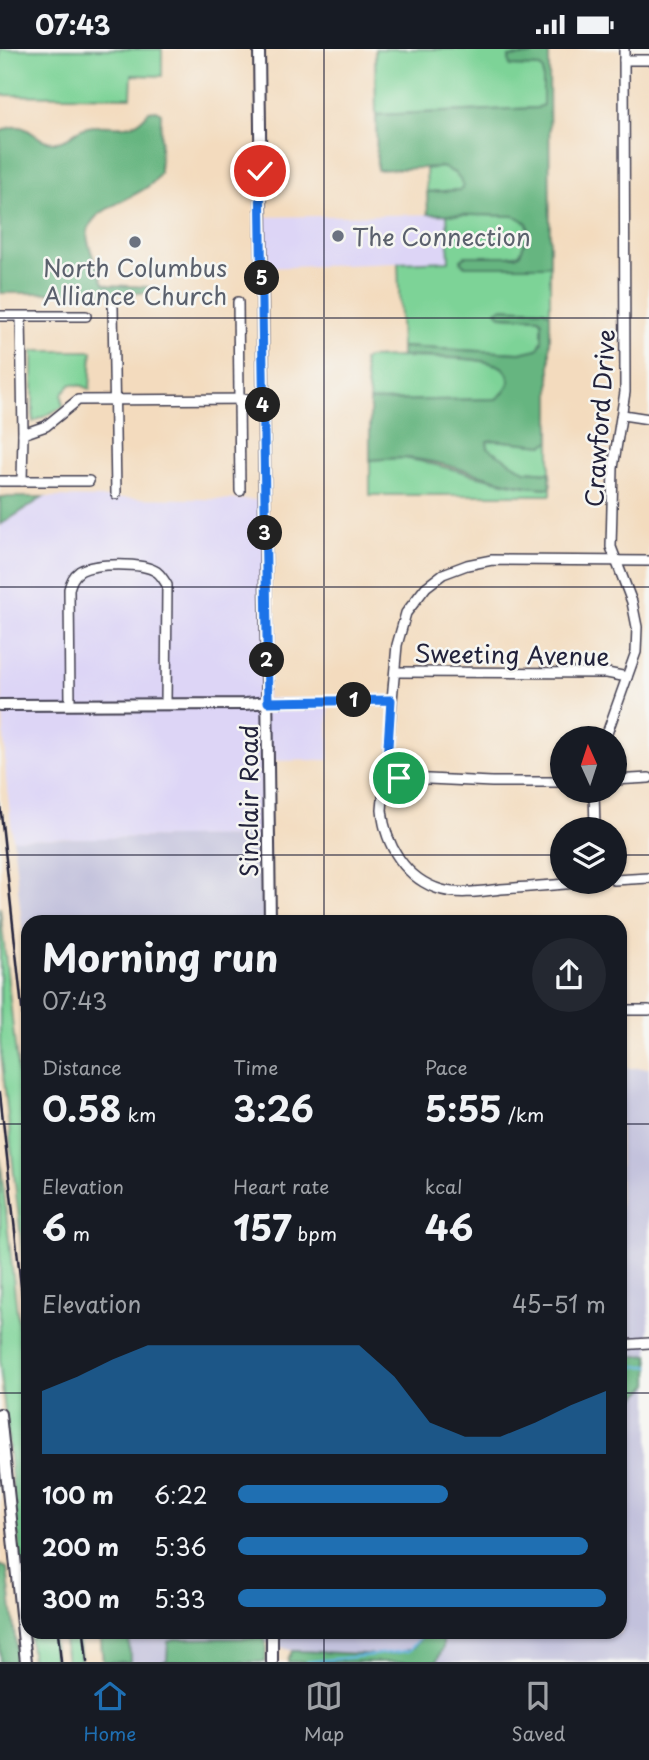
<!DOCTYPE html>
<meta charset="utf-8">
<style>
:root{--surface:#171b24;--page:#242831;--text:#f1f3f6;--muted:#9ea1a6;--line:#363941;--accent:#1f6fb2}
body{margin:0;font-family:"Playpen Sans",sans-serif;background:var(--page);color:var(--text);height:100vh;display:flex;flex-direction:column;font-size:26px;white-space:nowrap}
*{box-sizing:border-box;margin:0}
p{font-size:23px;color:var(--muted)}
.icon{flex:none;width:38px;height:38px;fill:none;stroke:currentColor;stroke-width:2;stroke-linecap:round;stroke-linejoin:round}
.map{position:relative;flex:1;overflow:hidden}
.drawer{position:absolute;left:21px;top:866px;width:606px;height:724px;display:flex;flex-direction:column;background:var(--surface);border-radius:21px;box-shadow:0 2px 5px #0004}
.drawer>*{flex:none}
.needle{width:46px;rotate:357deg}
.buttons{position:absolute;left:550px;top:677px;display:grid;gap:14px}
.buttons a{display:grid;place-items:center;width:77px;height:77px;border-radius:50%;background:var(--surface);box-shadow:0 2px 5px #0004;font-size:35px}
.pin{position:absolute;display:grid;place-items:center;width:60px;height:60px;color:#fff;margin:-30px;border:4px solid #fff;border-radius:50%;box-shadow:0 2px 7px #0007}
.km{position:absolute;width:35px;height:35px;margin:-18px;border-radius:50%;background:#222;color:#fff;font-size:19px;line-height:35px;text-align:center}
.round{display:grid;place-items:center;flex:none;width:74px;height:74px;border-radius:37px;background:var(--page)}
.summary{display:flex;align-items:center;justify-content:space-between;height:119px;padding:0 21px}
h1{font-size:38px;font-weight:700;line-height:52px}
.figures{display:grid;grid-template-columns:repeat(3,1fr);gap:10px;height:119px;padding:7px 21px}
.figures div{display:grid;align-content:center}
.figures b{font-size:35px;font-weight:700}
.figures small{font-size:19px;font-weight:400}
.figures p{font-size:19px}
.chart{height:196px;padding:14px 21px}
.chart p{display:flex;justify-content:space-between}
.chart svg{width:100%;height:126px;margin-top:7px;fill:var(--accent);opacity:.7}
ul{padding:0 21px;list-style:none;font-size:23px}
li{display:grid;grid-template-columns:112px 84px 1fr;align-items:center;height:52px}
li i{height:18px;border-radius:9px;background:var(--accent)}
.status{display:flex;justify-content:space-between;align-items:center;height:49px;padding:0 35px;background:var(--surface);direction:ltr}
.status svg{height:19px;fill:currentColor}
.dock{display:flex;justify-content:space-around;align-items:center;height:98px;border-top:2px solid var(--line);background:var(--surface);font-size:19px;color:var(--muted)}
.dock a{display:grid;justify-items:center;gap:4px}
.dock .current{color:var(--accent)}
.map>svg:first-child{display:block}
.built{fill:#ddd5f6}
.industrial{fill:#c2c1dc}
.green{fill:#7dd397;stroke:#507a69;stroke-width:2}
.forest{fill:#66b580;stroke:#446c5e;stroke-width:2}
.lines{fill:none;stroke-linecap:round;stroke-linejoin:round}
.stream{stroke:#6ab8e4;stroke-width:2.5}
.minor-casing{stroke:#413e4f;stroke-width:12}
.major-casing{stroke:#413e4f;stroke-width:14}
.minor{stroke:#fff;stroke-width:9}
.major{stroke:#fff;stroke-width:10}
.rail{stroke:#22223b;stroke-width:2.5}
.route-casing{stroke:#fff;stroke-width:14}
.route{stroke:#1a73e8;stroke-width:9}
.grid{fill:none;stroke:#22223b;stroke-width:2;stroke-opacity:0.55}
.worship-dot{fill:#6b7280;stroke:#f6f6f2;stroke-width:2.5}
.labels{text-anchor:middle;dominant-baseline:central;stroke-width:5;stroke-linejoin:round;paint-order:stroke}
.worship-label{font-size:24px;fill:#5b616d;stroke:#f6f6f2;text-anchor:start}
.street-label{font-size:24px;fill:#22223b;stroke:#f6f6f2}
</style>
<div class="status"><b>07:43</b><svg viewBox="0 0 49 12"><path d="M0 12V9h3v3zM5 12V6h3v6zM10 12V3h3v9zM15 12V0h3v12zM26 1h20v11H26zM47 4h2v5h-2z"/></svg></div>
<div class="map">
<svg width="649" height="1613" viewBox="0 0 649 1613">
<rect width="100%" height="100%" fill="#f6f6f2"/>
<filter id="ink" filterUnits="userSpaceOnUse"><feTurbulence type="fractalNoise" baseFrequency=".0143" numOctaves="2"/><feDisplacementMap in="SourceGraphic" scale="14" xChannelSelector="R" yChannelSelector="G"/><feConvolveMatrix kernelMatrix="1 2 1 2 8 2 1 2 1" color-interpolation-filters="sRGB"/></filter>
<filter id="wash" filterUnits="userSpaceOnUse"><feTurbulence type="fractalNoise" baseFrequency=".00686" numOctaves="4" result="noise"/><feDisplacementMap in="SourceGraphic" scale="28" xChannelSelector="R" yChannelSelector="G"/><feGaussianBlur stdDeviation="1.57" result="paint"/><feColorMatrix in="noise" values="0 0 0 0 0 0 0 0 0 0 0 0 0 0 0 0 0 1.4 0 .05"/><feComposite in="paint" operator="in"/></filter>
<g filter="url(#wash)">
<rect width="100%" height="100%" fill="#f3dbbe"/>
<g class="built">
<polygon points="447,165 449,212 263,219 262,168"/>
<polygon points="44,448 265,451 267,650 328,650 329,711 268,712 269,787 13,790 6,730 0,593 0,476"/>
</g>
<g class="industrial">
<polygon points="269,787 270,873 28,873 28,935 13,790"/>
<polygon points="620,1019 649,1019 649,1306 620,1309"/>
<polygon points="649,1335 649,1613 436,1613 443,1599 443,1584 620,1584 620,1364"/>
<polygon points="129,1584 423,1584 416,1597 405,1602 382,1605 292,1602 266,1593 262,1589 163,1613 130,1613"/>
</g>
<g class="green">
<polygon points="0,0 162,0 162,27 132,26 131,48 0,46"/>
<polygon points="375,0 534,0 532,6 509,8 510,17 540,18 543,21 543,56 537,59 376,66"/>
<path d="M441,118c10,3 21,9 22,20l-3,3 -33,2 -1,-23z"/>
<polygon points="447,165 515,167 527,174 529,182 520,205 461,214 465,217 545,217 550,215 550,265 544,261 502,267 539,269 542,273 542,292 538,300 520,304 401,298 398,214 449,212"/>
<polygon points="33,302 92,302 90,341 83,337 71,335 62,345 63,358 33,373"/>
<path d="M401,308c26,1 73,-1 96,8 7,2 13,9 12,17 -1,8 -6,12 -13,17l-126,2 -7,-40 4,-3z"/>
<polygon points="493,391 544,396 550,392 550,424 525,422 488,400 487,392"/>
<path d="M403,409c49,8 97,29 148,30v7h-181v-35z"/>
<polygon points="0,858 28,1118 28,1255 0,994"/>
<polygon points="0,1108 28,1365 28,1577 0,1317"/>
<polygon points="29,1584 52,1584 55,1613 32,1613"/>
<polygon points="63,1584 78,1584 81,1613 67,1613"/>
</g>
<g class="forest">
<path d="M534,0h15l1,215 -5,2h-80l-4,-6 4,-4h50l5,-2 9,-23 -2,-8 -12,-7 -87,-2 -1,-22 33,-2 3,-3c-1,-11 -12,-17 -22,-20l-64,3 -1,-55 161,-7 6,-3v-35l-3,-3 -30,-1 -1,-9 23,-2z"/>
<path d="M156,61l5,3 -1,60c-13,28 -79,31 -72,68 3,14 11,29 16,42l5,2 40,2 1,4 -2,2h-148v-161c29,-16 30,9 54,10 12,1 19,-11 30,-14 25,-8 47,9 65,-17z"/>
<path d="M501,259l43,2 6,4v127l-6,4 -51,-5 -6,1 1,7 37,23 25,2 1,15c-52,-1 -98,-28 -149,-30 -10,0 -21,1 -32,2v-59l126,-2c6,-5 12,-9 13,-17 1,-8 -5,-15 -12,-17 -23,-9 -70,-7 -96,-9v-9l119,6 18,-4 4,-8v-19l-3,-4 -38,-2 -5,-5z"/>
<polygon points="0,448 44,448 0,476"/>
<polygon points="649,1306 649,1335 620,1364 620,1309"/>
<polygon points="0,1516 7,1519 18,1613 0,1613"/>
<polygon points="100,1584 129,1584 130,1613 103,1613"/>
<path d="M423,1584h20v15l-7,14h-148v-3l4,-8c26,-1 104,10 122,-4 4,-3 6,-9 9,-14z"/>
<polygon points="263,1589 266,1593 266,1613 163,1613 167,1611 168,1593 174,1590"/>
</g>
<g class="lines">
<g class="stream">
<polyline points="620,1318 649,1317"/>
<polyline points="307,1613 409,1602 424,1584"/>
</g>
</g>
</g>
<g filter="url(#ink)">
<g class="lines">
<g class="minor-casing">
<g id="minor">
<polyline points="624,11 649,11"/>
<polyline points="238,253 240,442"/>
<polyline points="113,258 116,445"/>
<polyline points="0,267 86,267"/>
<polyline points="21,268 23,385"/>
<polyline points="623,366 649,370"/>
<polyline points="0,432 89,432"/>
<polyline points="22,432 23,385 46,377 78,351 263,350"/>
<polyline points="395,623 607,624 627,628"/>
<polyline points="268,653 391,651"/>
<path d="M70,655l-1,-115c2,-7 4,-13 11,-18 15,-8 63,-9 77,1 4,3 7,8 10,13l-1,119"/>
<polyline points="605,690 636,603 637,578 632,553 611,498 613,419 625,343 624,0"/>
<polyline points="386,728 492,733 562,733"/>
<polyline points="614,731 649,729"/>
<polyline points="594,742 595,780"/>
<polyline points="614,831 649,829"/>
<path d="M593,833c-31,2 -61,5 -92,7 -18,2 -40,6 -59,1 -36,-10 -57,-45 -60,-80l15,-165 9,-32 20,-26 17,-13 24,-9 25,-5 157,1"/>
<polyline points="620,961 649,961"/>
<polyline points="620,1296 649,1294"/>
</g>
</g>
<g class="major-casing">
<g id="major">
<polyline points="259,0 270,873"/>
<polyline points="0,656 245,655 268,653"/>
<polyline points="0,1365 26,1613"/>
<polyline points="272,1584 272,1613"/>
</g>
</g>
<use href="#minor" class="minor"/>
<use href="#major" class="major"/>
<g class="rail">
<polyline points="0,755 28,1015"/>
<polyline points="22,1007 28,1063"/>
<polyline points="0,1044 28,1302"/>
<polyline points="58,1584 61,1613"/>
<polyline points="84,1584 87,1613"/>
</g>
</g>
</g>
<g class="lines" filter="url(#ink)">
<g class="route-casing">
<polyline id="route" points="260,122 268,653 391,651 386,728 399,729"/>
</g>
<use href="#route" class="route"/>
</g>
<path class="grid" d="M324,0v873M0,269h649M0,538h649M0,806h562M614,806h35M0,1075h28M620,1075h29M0,1344h28M620,1344h29M324,1584v29"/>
<g class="worship-dot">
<circle cx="338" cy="187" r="7"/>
<circle cx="135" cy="193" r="7"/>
</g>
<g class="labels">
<g class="worship-label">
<text x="352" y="187">The Connection</text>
<text x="135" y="218" text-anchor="middle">North Columbus<tspan x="135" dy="28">Alliance Church</tspan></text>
</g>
<g class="street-label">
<text transform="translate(599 369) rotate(-86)">Crawford Drive</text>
<text transform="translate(512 605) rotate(1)">Sweeting Avenue</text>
<text transform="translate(248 752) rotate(-90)">Sinclair Road</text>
</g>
</g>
</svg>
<div class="buttons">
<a><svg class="needle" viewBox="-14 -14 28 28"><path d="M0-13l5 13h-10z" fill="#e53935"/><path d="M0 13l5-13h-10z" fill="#9ea1a6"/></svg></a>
<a><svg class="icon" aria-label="layers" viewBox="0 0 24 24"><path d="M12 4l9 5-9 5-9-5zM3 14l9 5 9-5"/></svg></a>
</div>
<div class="pin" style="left:399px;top:729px;background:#1e9e55"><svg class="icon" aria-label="arrive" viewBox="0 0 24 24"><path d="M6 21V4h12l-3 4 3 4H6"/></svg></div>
<div class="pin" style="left:260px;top:122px;background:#d93025"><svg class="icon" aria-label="check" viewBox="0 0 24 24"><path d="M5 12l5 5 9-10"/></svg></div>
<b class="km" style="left:354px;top:651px">1</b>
<b class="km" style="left:267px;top:611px">2</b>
<b class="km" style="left:265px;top:484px">3</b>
<b class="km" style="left:263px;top:356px">4</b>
<b class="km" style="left:262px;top:229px">5</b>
<section class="drawer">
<div class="summary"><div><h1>Morning run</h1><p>07:43</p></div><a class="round"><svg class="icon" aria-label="share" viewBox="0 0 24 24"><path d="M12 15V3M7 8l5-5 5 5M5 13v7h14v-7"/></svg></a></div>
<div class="figures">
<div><p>Distance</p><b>0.58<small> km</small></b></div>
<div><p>Time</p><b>3:26</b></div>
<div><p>Pace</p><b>5:55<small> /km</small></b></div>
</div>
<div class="figures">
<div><p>Elevation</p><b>6<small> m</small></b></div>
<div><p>Heart rate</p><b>157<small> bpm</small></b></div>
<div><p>kcal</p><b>46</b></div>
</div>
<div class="chart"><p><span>Elevation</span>45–51 m</p>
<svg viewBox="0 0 160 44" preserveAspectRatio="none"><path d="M0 44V22L10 17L20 11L30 6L40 6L50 6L60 6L70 6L80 6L90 6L100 17L110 33L120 38L130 38L140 33L150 27L160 22V44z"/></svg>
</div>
<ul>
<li><b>100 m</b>6:22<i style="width:57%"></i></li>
<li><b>200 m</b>5:36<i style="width:95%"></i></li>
<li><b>300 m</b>5:33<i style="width:100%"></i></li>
</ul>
</section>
</div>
<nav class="dock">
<a class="current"><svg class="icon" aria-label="home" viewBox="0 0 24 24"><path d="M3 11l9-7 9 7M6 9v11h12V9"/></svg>Home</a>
<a><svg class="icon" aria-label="map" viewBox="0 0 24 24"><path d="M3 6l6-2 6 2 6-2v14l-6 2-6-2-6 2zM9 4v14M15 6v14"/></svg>Map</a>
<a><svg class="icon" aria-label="saved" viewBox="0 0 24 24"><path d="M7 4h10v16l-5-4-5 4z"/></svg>Saved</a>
</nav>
